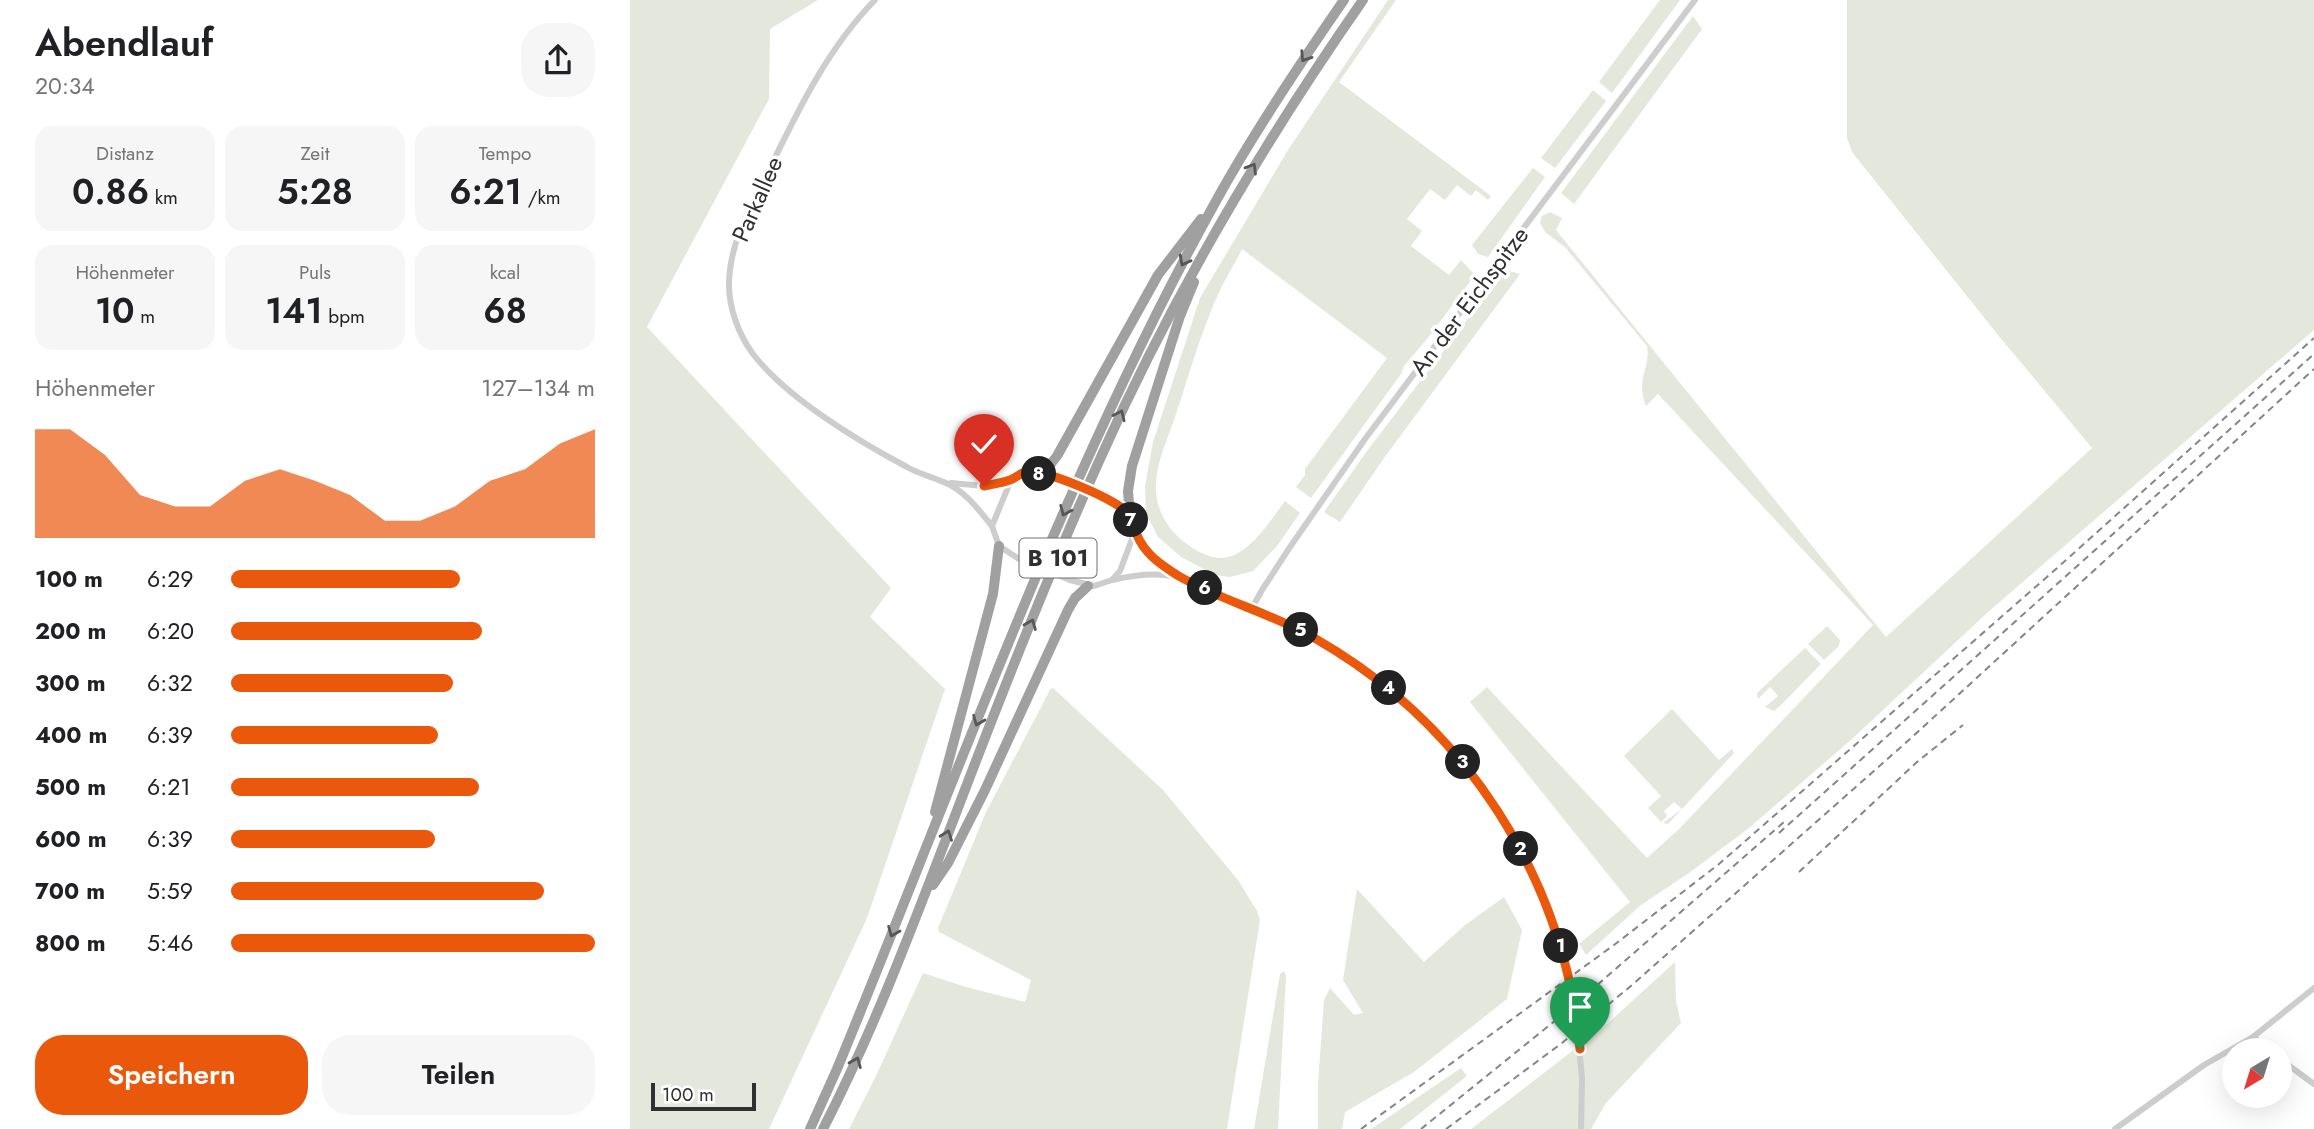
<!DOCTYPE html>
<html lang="de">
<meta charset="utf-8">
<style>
:root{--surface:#fff;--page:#f6f6f6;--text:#202124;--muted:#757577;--accent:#ea580c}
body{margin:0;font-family:Jost,sans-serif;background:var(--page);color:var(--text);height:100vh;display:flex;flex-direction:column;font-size:26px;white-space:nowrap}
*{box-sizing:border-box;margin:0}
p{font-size:23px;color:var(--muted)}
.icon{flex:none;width:38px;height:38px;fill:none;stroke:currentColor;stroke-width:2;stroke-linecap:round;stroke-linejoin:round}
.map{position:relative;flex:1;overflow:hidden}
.sheet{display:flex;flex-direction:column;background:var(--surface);width:630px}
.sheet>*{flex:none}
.needle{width:46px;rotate:218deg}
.buttons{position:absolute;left:1592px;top:1038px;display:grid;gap:14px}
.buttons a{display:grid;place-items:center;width:70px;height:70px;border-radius:50%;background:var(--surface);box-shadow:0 7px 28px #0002;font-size:35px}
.scale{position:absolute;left:21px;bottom:18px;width:105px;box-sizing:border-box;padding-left:7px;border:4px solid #303030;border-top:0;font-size:19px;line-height:24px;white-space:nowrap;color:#303030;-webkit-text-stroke:5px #fff;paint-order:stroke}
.pin{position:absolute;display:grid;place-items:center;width:60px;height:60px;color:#fff;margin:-72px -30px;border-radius:50% 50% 50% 0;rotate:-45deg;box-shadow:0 0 7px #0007}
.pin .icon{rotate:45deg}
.km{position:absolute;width:35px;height:35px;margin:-18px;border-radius:50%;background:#222;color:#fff;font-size:19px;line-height:35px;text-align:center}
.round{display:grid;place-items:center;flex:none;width:74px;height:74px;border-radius:28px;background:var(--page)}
.head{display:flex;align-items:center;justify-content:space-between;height:119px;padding:0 35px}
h1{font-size:38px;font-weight:600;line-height:52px}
.metrics{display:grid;grid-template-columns:repeat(3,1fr);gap:10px;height:119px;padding:7px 35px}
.metrics div{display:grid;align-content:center;border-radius:18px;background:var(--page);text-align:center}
.metrics b{font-size:35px;font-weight:600}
.metrics small{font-size:19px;font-weight:400}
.metrics p{font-size:19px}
.chart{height:196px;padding:14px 35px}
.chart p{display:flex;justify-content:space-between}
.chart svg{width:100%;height:126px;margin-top:7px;fill:var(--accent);opacity:.7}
.cta{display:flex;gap:14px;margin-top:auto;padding:14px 35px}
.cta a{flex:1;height:80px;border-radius:28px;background:var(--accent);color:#fff;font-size:28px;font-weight:600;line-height:80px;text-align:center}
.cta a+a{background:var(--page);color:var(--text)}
ul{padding:0 35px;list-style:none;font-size:23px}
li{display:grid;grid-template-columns:112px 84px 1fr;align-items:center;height:52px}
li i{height:18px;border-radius:9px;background:var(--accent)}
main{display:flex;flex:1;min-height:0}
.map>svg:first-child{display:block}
.green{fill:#e4e8dc}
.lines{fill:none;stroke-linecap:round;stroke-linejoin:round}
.minor{stroke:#cdcdcd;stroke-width:6}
.trunk{stroke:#a0a0a0;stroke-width:10}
.rail{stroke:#858585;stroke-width:2;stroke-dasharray:7 5;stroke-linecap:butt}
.minor-bridge{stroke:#cdcdcd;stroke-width:6}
.oneway{stroke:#575757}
.route-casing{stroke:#fff;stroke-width:14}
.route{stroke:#ea580c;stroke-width:9}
.labels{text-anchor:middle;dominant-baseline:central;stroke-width:7;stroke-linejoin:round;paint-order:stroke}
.shield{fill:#fff;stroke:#6e6e6e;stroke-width:2}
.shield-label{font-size:23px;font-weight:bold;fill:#303030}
.street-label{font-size:24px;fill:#303030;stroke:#fff}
</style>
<main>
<section class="sheet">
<div class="head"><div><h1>Abendlauf</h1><p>20:34</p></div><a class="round"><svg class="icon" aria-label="share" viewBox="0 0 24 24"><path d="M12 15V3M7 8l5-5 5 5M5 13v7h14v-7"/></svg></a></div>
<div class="metrics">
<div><p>Distanz</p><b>0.86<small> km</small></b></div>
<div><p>Zeit</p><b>5:28</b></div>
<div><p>Tempo</p><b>6:21<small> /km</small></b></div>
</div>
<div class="metrics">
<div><p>Höhenmeter</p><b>10<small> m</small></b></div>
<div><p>Puls</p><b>141<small> bpm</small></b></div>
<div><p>kcal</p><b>68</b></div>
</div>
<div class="chart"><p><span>Höhenmeter</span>127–134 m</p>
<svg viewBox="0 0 160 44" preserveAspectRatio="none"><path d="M0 44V6L10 6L20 15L30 29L40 33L50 33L60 24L70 20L80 24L90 29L100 38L110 38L120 33L130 24L140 20L150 11L160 6V44z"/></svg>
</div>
<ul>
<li><b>100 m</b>6:29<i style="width:63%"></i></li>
<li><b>200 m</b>6:20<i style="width:69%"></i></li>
<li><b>300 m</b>6:32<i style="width:61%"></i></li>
<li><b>400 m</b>6:39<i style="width:57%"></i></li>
<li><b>500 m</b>6:21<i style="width:68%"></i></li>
<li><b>600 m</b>6:39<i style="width:56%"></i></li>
<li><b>700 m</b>5:59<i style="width:86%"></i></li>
<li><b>800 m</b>5:46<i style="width:100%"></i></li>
</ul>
<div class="cta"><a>Speichern</a><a>Teilen</a></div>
</section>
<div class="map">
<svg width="1684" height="1129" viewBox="0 0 1684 1129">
<rect width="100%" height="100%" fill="#fff"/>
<g class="green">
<polygon points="0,0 188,0 140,29 139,99 17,327 261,588 240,617 315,689 237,918 139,1129 0,1129"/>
<path d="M758,0h8l-57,82 152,114 -3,4 -12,-10 -5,6 -14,-11 -12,15 -15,-11 -23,30 15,12 -11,15 38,29 12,-15 14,15 -48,64 -23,27 -3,8 -90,124 -15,-11 9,-12v-6l82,-111 -145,-109c-10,20 -23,40 -31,62 -14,34 -24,71 -36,106 -7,21 -18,44 -19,66 -2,33 20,58 48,71 36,18 62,-28 81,-53l15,12 -23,33 -24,25 -23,6 -15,-2 -34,-18 -23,-20 -12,-23 -1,-28 8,-44 47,-144 88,-148z"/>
<polygon points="1030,0 1050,0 982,93 969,82"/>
<path d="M1217,0h467v330l-327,283 -135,126 -103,89 -60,45 -48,32 -55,50 -7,-11 51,-42 -160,-200 17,-15 160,171 32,-29 194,-204 -215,-231 -12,12c-11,-27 5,-39 1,-60l-82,-99 -20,-15 -5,-9 2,-7 8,-4 12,6 -6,12 330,407 206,-189 -94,-113 -146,-183 -5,-14z"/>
<polygon points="1063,16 1072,29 944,204 931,193"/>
<polygon points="963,90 976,101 925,168 911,158"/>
<polygon points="903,168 915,177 858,257 848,254 842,245"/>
<polygon points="875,270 890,274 754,458 710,522 694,512 737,451"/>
<polygon points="1197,626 1210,640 1209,646 1194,660 1178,644"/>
<polygon points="1175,648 1191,664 1150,706 1144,711 1135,707 1148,696 1140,687 1128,699 1127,693"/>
<polygon points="423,688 533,790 608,880 627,911 630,920 597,1129 219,1129 245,1078 293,973 336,987 395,1002 401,980 309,932 308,928 356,812 420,690"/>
<polygon points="1042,709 1089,760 1102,749 1104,753 1038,824 1033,823 1052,809 1044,802 1034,811 1037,816 1031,822 1018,808 1031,796 994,756"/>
<polygon points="727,889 794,962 834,926 874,897 892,930 877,999 784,1072 715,1112 712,1129 688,1129 688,1083 694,1000 700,988 724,1015 733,1013 713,980"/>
<polygon points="1045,962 1046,1001 1051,1023 976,1103 961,1129 841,1129 976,1025"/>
<polygon points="654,971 656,976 648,1129 624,1129 650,974"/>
<polygon points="831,1068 837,1076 770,1129 741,1129"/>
</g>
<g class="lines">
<g class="minor">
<path d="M245,0c-50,51 -80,117 -111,180 -17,33 -35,67 -35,105 0,24 10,50 24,69 34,44 105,87 154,113 12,7 26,10 39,16 20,9 32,26 46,43"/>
<polyline points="321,483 354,486 381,480"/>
<path d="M505,531c10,22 24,33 45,45"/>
<polyline points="389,559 369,546 362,526 381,480 399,471 423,477"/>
<polyline points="440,580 464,586 482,580 490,571 505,531 500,517 494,508 476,499"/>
<path d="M482,580c17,-4 35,-7 53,-5 29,4 58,21 85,32 157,67 263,184 313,348"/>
<polyline points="622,608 632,590 660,547 735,439 1065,0"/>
<polyline points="1623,1037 1640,1050"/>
<polyline points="1650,1059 1684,1084"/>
<polyline points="951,1129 952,1078"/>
<polyline points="1485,1129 1574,1065 1623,1037 1684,988"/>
</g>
<g class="trunk">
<polyline points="412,475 427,456 528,275 571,219"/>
<polyline points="500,517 498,491 502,466 550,316 564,282"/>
<polyline points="305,812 363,594 369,546"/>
<polyline points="303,885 318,863 355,790 438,610 445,598 458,586"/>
<path d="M180,1129l27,-60c120,-291 225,-591 379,-868 38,-69 83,-136 128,-201"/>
<path d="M193,1129c51,-99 90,-204 130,-308 46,-121 94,-244 147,-362 72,-162 162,-314 263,-459"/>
</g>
<g class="rail">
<polyline points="1149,833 1684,354"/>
<polyline points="1169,872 1287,762 1333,725"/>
<polyline points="731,1129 984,945 1089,864 1426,569 1684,338"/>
<polyline points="791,1129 942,1007 1154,822"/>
<polyline points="816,1129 932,1043 1002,985 1280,739 1684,369"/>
</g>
<g class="minor-bridge">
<polyline points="423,477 476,499"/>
<polyline points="389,559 440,580"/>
<polyline points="933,955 946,1015 952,1078"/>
</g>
</g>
<defs><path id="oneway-chevron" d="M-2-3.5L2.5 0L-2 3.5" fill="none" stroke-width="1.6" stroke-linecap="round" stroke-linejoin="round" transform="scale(1.75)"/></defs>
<g class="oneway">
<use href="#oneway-chevron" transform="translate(675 57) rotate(123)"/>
<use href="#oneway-chevron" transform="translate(622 168) rotate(-59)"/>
<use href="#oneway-chevron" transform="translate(554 261) rotate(118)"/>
<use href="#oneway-chevron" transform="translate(490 415) rotate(-65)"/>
<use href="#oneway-chevron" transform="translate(435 511) rotate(113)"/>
<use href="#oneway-chevron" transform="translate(401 624) rotate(-68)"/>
<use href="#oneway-chevron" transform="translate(348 721) rotate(112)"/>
<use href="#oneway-chevron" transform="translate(317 835) rotate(-70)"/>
<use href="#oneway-chevron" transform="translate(263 932) rotate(112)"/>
<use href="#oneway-chevron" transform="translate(226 1062) rotate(-68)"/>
</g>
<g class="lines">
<g class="route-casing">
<path id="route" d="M354,486c9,-2 18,-3 26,-6 6,-2 11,-8 19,-9 18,0 91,29 100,44 4,6 5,14 8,20 8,19 23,29 40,40 44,26 95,38 139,64 150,86 248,239 264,410"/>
</g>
<use href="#route" class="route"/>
</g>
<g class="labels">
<rect class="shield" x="389.5" y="538.5" width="77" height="39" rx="5"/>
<g class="shield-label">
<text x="428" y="558">B 101</text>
</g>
<g class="street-label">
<text transform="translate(127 199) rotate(-66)">Parkallee</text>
<text transform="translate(839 301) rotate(-53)">An der Eichspitze</text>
</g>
</g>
</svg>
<div class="buttons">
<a><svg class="needle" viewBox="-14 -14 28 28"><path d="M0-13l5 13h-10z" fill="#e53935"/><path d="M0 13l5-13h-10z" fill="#757577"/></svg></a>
</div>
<div class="scale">100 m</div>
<div class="pin" style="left:950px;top:1049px;background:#1e9e55"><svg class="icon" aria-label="arrive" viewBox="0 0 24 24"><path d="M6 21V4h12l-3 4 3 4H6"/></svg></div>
<div class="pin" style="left:354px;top:486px;background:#d93025"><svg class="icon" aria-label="check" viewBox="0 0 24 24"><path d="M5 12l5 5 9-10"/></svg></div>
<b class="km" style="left:931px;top:946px">1</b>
<b class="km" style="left:891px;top:849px">2</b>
<b class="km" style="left:833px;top:762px">3</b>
<b class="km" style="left:759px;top:688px">4</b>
<b class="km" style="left:671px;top:630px">5</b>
<b class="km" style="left:575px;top:588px">6</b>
<b class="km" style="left:501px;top:520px">7</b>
<b class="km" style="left:409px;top:474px">8</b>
</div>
</main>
